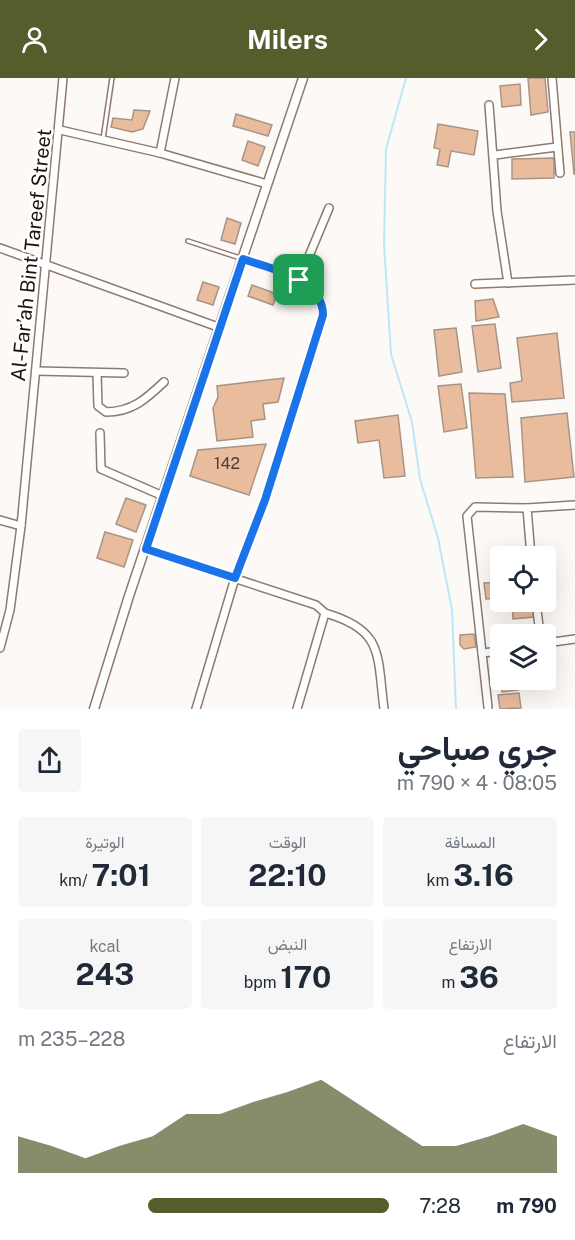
<!DOCTYPE html>
<html lang="ar">
<meta charset="utf-8">
<style>
:root{--surface:#fff;--page:#f6f6f7;--text:#1f2937;--muted:#747a83;--accent:#555d2c}
body{margin:0;font-family:"Public Sans",Vazirmatn,sans-serif;background:var(--page);color:var(--text);direction:rtl;height:100vh;display:flex;flex-direction:column;font-size:22px;white-space:nowrap}
*{box-sizing:border-box;margin:0}
p{font-size:20px;color:var(--muted)}
.icon{flex:none;width:33px;height:33px;fill:none;stroke:currentColor;stroke-width:2;stroke-linecap:round;stroke-linejoin:round}
.map{position:relative;height:631px;overflow:hidden;direction:ltr}
.drawer{display:flex;flex-direction:column;background:var(--surface);flex:1}
.drawer>*{flex:none}
.buttons{position:absolute;left:490px;top:468px;display:grid;gap:12px}
.buttons a{display:grid;place-items:center;width:66px;height:66px;border-radius:6px;background:var(--surface);box-shadow:0 6px 24px #0002;font-size:30px}
.pin{position:absolute;display:grid;place-items:center;width:51px;height:51px;color:#fff;margin:-26px;border-radius:12px;box-shadow:0 3px 9px #0006}
.round{display:grid;place-items:center;flex:none;width:63px;height:63px;border-radius:6px;background:var(--page)}
.headline{display:flex;align-items:center;justify-content:space-between;height:102px;padding:0 18px}
h1{font-size:33px;font-weight:700;line-height:45px}
.stats{display:grid;grid-template-columns:repeat(3,1fr);gap:9px;height:102px;padding:6px 18px}
.stats div{display:grid;align-content:center;border-radius:6px;background:var(--page);text-align:center}
.stats b{font-size:30px;font-weight:700}
.stats small{font-size:16px;font-weight:400}
.stats p{font-size:16px}
.chart{height:168px;padding:12px 18px}
.chart p{display:flex;justify-content:space-between}
.chart svg{width:100%;height:108px;margin-top:6px;fill:var(--accent);opacity:.7}
ul{padding:0 18px;list-style:none;font-size:20px}
li{display:grid;grid-template-columns:96px 72px 1fr;align-items:center;height:45px}
li i{height:15px;border-radius:8px;background:var(--accent)}
header{display:flex;justify-content:space-between;align-items:center;height:78px;padding:0 18px;background:var(--accent);color:#fff;font-size:27px;font-weight:700}
.map>svg:first-child{display:block}
.lines{fill:none;stroke-linecap:round;stroke-linejoin:round}
.stream{stroke:#bce6fc;stroke-width:2}
.building{fill:#e9bc9e;stroke:#a89487;stroke-width:1.5}
.service-casing{stroke:#8e7a6e;stroke-width:6}
.minor-casing{stroke:#8e7a6e;stroke-width:10}
.tertiary-casing{stroke:#8e7a6e;stroke-width:11}
.service{stroke:#fff;stroke-width:3}
.minor{stroke:#fff;stroke-width:7}
.tertiary{stroke:#fff;stroke-width:8}
.route-casing{stroke:#fff;stroke-width:12}
.route{stroke:#1a73e8;stroke-width:8}
.labels{text-anchor:middle;dominant-baseline:central;stroke-width:5;stroke-linejoin:round;paint-order:stroke}
.number-label{font-size:16px;fill:#4f3e33}
.street-label{font-size:20px;fill:#1c140f;stroke:#fff}
</style>
<header><svg class="icon" aria-label="forward" viewBox="0 0 24 24"><path d="M9 5l7 7-7 7"/></svg>Milers<svg class="icon" aria-label="person" viewBox="0 0 24 24"><circle cx="12" cy="8" r="4"/><path d="M4 21q1-7 8-7t8 7"/></svg></header>
<div class="map">
<svg width="575" height="631" viewBox="0 0 575 631">
<rect width="100%" height="100%" fill="#fdf9f6"/>
<g class="lines">
<polyline class="stream" points="406,0 386,71 384,166 391,276 412,344 420,401 438,460 452,532 456,631"/>
</g>
<g class="building">
<polygon points="528,0 545,0 548,34 531,37"/>
<polygon points="520,6 521,27 502,29 500,8"/>
<polygon points="134,32 150,33 143,51 132,54 111,49 113,40 132,42"/>
<polygon points="236,36 272,47 268,58 233,48"/>
<polygon points="438,46 478,53 474,77 451,73 448,89 437,87 440,71 434,70"/>
<polygon points="570,54 575,54 575,96 574,96"/>
<polygon points="248,63 265,69 258,88 242,82"/>
<polygon points="554,80 554,100 512,101 512,81"/>
<polygon points="227,140 241,145 235,166 221,162"/>
<polygon points="203,204 219,209 213,227 197,222"/>
<polygon points="252,207 277,216 273,227 248,218"/>
<polygon points="493,221 499,239 476,243 475,223"/>
<polygon points="495,246 501,290 478,294 472,248"/>
<polygon points="456,250 462,294 439,298 434,252"/>
<polygon points="557,255 564,320 512,324 510,305 522,303 517,260"/>
<polygon points="284,300 278,324 263,326 265,341 251,343 253,359 217,363 213,330 218,319 217,308"/>
<polygon points="461,306 467,350 444,354 438,308"/>
<polygon points="469,315 505,316 513,399 476,400"/>
<polygon points="567,335 574,399 525,404 521,340"/>
<polygon points="398,337 405,398 384,400 379,362 358,365 355,343"/>
<polygon points="266,366 249,417 190,398 198,372"/>
<polygon points="126,420 146,427 136,454 116,446"/>
<polygon points="105,454 133,462 124,489 97,480"/>
<polygon points="501,504 501,520 486,521 484,505"/>
<polygon points="512,524 532,524 534,539 513,541"/>
<polygon points="474,556 476,569 464,571 460,567 460,557"/>
<polygon points="499,600 515,602 518,612 502,614"/>
<polygon points="519,615 521,630 500,631 498,617"/>
</g>
<g class="lines">
<g class="service-casing">
<g id="service">
<polyline points="103,61 112,0"/>
<polyline points="188,163 240,180"/>
</g>
</g>
<g class="minor-casing">
<g id="minor">
<polyline points="552,0 560,95"/>
<polyline points="489,27 497,133 508,205"/>
<polyline points="60,52 160,75 267,106"/>
<polyline points="160,75 175,0"/>
<polyline points="495,77 557,69"/>
<polyline points="0,170 218,249"/>
<polyline points="299,202 329,130"/>
<polyline points="475,206 575,202"/>
<polyline points="36,293 124,295"/>
<path d="M97,295l1,33 8,6c26,0 40,-13 58,-30"/>
<polyline points="100,355 101,391 163,418"/>
<polyline points="0,442 21,448"/>
<polyline points="145,471 316,527 325,535"/>
<polyline points="531,478 527,430 575,427"/>
<polyline points="536,524 540,556"/>
<path d="M325,535c59,17 52,41 59,96"/>
<polyline points="546,565 575,561"/>
<polyline points="0,570 10,532 21,448 63,0"/>
<polyline points="482,575 467,438 475,429 527,430"/>
<polyline points="488,629 482,575 501,573"/>
<path d="M196,631l39,-131 30,-78 58,-185c0,-37 -51,-45 -80,-56"/>
<polyline points="297,631 325,535"/>
</g>
</g>
<g class="tertiary-casing">
<polyline id="tertiary" points="94,631 129,518 303,0"/>
</g>
<use href="#service" class="service"/>
<use href="#minor" class="minor"/>
<use href="#tertiary" class="tertiary"/>
</g>
<g class="lines">
<g class="route-casing">
<path id="route" d="M243,181c28,10 80,19 80,56l-58,185 -30,78 -89,-29z"/>
</g>
<use href="#route" class="route"/>
</g>
<g class="labels">
<g class="number-label">
<text x="227" y="385">142</text>
</g>
<g class="street-label">
<text transform="translate(31 177) rotate(-84)">Al-Far’ah Bint Tareef Street</text>
</g>
</g>
</svg>
<div class="buttons">
<a><svg class="icon" aria-label="locate" viewBox="0 0 24 24"><circle cx="12" cy="12" r="6"/><path d="M12 2v4M12 18v4M2 12h4M18 12h4"/></svg></a>
<a><svg class="icon" aria-label="layers" viewBox="0 0 24 24"><path d="M12 4l9 5-9 5-9-5zM3 14l9 5 9-5"/></svg></a>
</div>
<div class="pin" style="left:299px;top:202px;background:#1e9e55"><svg class="icon" aria-label="arrive" viewBox="0 0 24 24"><path d="M6 21V4h12l-3 4 3 4H6"/></svg></div>
</div>
<section class="drawer">
<div class="headline"><div><h1>جري صباحي</h1><p>08:05 · 4 × 790 m</p></div><a class="round"><svg class="icon" aria-label="share" viewBox="0 0 24 24"><path d="M12 15V3M7 8l5-5 5 5M5 13v7h14v-7"/></svg></a></div>
<div class="stats">
<div><p>المسافة</p><b>3.16<small> km</small></b></div>
<div><p>الوقت</p><b>22:10</b></div>
<div><p>الوتيرة</p><b>7:01<small> /km</small></b></div>
</div>
<div class="stats">
<div><p>الارتفاع</p><b>36<small> m</small></b></div>
<div><p>النبض</p><b>170<small> bpm</small></b></div>
<div><p>kcal</p><b>243</b></div>
</div>
<div class="chart"><p><span>الارتفاع</span>228–235 m</p>
<svg viewBox="0 0 160 44" preserveAspectRatio="none"><path d="M0 44V29L10 33L20 38L30 33L40 29L50 20L60 20L70 15L80 11L90 6L100 15L110 24L120 33L130 33L140 29L150 24L160 29V44z"/></svg>
</div>
<ul>
<li><b>790 m</b>7:28<i style="width:65%"></i></li>
</ul>
</section>
